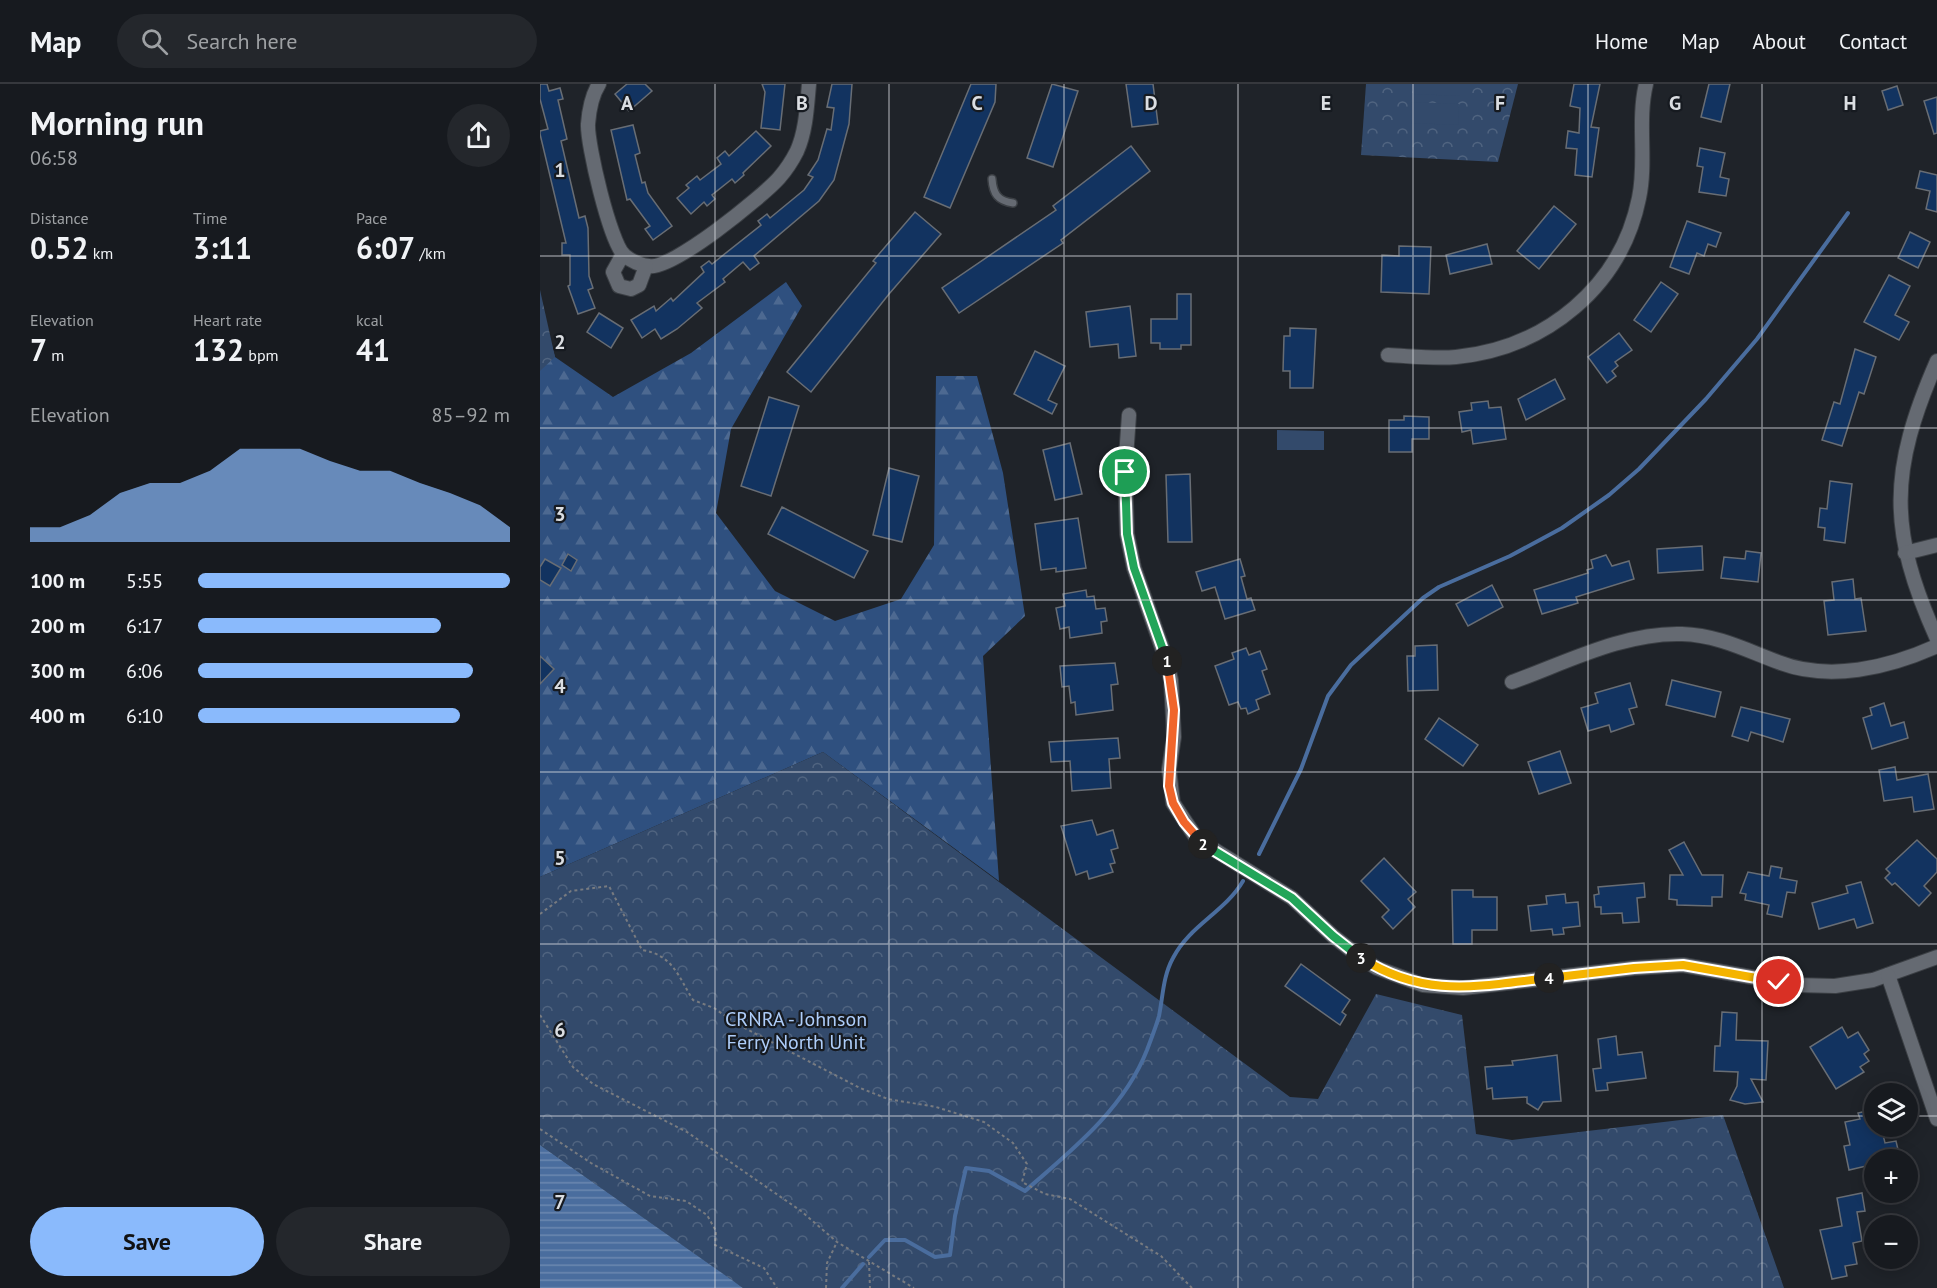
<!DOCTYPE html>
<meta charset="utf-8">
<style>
:root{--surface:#171a1f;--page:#24272c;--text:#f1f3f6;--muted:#9ea1a4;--line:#36383d;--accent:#8abafc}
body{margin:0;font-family:"PT Sans",sans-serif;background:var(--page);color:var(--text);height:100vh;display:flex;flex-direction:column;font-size:22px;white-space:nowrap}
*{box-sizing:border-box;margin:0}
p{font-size:20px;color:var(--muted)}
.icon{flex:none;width:33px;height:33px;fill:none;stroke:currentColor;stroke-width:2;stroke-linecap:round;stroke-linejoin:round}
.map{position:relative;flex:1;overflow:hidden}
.details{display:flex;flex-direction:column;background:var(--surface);width:540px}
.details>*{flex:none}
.buttons{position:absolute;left:1324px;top:999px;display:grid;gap:12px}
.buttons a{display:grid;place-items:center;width:54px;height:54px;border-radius:50%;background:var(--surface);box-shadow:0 3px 15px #0003,0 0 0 2px var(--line);font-size:30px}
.pin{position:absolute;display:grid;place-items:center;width:51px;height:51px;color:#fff;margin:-26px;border:3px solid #fff;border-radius:50%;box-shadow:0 2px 6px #0007}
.km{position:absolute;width:30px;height:30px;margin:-15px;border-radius:50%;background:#222;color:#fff;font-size:16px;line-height:30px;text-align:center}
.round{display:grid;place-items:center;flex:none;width:63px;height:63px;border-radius:32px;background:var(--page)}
.summary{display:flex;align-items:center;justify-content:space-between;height:102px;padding:0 30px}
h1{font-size:33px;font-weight:600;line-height:45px}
.stats{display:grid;grid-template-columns:repeat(3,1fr);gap:9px;height:102px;padding:6px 30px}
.stats div{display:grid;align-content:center}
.stats b{font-size:30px;font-weight:600}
.stats small{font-size:16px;font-weight:400}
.stats p{font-size:16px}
.chart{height:168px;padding:12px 30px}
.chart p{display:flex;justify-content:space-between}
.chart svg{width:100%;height:108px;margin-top:6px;fill:var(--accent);opacity:.7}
.action{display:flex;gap:12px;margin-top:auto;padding:12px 30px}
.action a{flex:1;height:69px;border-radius:36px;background:var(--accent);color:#111;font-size:24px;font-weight:600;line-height:69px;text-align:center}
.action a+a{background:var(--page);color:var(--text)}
ul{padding:0 30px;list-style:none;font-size:20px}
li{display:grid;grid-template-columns:96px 72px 1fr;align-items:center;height:45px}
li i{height:15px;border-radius:8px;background:var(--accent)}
header{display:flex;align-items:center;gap:36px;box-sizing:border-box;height:84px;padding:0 30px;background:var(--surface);border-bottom:2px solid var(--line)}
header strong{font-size:28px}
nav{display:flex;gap:33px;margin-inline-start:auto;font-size:21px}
.search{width:420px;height:54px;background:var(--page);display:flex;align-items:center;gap:15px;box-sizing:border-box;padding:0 21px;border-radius:33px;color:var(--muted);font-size:22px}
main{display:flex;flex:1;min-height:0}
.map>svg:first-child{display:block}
.forest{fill:url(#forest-firs)}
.park{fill:url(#park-crowns)}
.garden{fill:#334a6b}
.water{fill:url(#water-rules)}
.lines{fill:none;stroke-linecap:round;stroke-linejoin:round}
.stream{stroke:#4a6d9e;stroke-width:4}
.building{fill:#123360;stroke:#686d74;stroke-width:1.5}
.lane-casing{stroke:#3b3f44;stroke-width:10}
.street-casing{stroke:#3b3f44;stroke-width:16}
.path{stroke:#787b80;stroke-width:2;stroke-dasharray:3 3;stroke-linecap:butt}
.lane{stroke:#656a72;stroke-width:7}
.street{stroke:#656a72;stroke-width:14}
.split-1-casing{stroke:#fff;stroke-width:12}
.split-2-casing{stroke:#fff;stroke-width:12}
.split-3-casing{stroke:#fff;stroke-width:12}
.split-4-casing{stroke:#fff;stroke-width:12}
.split-5-casing{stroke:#fff;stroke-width:12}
.split-1{stroke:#22a559;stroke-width:8}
.split-2{stroke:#f0652b;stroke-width:8}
.split-3{stroke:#22a559;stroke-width:8}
.split-4{stroke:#f5b400;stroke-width:8}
.split-5{stroke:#f5b400;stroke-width:8}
.grid{fill:none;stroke:#dbdee2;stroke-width:1.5;stroke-opacity:0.55}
.labels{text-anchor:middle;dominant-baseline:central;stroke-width:4.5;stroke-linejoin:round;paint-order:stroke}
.park-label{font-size:20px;fill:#aecdf9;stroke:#161a20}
.grid-label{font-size:20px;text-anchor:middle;font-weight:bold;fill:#dbdee2;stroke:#161a20;stroke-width:4.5;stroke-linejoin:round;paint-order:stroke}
</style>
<header>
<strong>Map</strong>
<div class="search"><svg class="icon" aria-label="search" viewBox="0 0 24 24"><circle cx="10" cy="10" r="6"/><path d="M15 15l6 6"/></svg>Search here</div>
<nav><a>Home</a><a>Map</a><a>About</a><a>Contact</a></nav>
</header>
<main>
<section class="details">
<div class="summary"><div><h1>Morning run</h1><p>06:58</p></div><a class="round"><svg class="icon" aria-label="share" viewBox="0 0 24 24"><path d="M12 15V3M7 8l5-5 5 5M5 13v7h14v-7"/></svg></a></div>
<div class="stats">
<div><p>Distance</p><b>0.52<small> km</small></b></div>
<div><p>Time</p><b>3:11</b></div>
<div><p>Pace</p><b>6:07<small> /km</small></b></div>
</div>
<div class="stats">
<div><p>Elevation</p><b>7<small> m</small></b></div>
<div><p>Heart rate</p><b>132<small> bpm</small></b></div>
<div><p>kcal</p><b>41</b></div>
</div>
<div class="chart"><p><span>Elevation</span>85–92 m</p>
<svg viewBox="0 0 160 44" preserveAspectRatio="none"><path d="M0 44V38L10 38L20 33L30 24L40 20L50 20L60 15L70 6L80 6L90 6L100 11L110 15L120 15L130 20L140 24L150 29L160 38V44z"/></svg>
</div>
<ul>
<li><b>100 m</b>5:55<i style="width:100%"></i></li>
<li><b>200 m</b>6:17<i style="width:78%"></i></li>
<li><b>300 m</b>6:06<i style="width:88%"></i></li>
<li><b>400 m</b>6:10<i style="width:84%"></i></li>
</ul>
<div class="action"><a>Save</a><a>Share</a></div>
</section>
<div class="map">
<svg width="1397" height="1204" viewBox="0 0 1397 1204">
<defs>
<pattern id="forest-firs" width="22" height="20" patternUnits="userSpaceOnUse" patternTransform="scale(1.5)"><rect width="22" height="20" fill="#2f507f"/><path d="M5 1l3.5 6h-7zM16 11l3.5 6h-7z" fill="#4d6991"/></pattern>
<pattern id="park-crowns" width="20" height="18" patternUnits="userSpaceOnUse" patternTransform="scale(1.5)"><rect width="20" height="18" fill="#334a6b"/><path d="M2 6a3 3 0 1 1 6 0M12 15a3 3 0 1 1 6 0" fill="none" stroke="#506480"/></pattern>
<pattern id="water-rules" width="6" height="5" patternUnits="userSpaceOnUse" patternTransform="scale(1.5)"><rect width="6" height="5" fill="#4a6d9e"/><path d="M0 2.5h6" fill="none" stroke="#6c88b0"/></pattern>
</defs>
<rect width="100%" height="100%" fill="#1f2329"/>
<polygon class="forest" points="246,198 262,222 191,345 176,429 235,507 295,537 361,515 394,461 396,292 437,292 463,389 485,532 443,572 459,797 283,668 0,793 0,219 15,273 73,313 151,269"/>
<g class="park">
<polygon points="826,0 978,0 958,78 821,71"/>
<polygon points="0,206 15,273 0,287"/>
<polygon points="283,668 750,1013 778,1015 836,910 922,931 936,1050 972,1056 1183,1031 1244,1204 203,1204 0,1061 0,793"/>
</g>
<g class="garden">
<polygon points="873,0 920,0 920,12 873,10"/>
<polygon points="872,18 919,20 918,41 871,39"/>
<polygon points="737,346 784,347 784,366 737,366"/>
</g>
<polygon class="water" points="0,1061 192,1196 203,1204 0,1204"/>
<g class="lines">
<g class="stream">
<polyline points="719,770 761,685 788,612 811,581 883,514 899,503 970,472 1022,444 1069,411 1099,385 1166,315 1217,255 1308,129"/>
<path d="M329,1173l16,-17h20l30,17 15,-2 5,-39 11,-48 23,3 36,20c46,-40 99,-82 122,-141 4,-11 9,-23 12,-34 4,-20 4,-40 14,-58 17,-33 52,-46 70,-77"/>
<polyline points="302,1204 323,1180"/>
</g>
</g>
<g class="building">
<polygon points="0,0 7,0 9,7 20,4 23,15 18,16 27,55 21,57 39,134 45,132 48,144 49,192 53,204 48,206 55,224 38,230 28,202 30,201 30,171 22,171 22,159 26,159 0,50 0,47 8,45 0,15"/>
<polygon points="87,0 105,0 112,7 89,27 75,10"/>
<polygon points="222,0 245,0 240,46 221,44 225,8"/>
<polygon points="292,0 312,0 309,40 294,96 279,117 214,172 219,179 210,186 203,178 183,195 185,198 157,219 162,224 137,245 121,255 115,245 102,254 91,236 114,222 116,227 131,214 133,217 164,188 161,183 169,177 172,180 221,141 218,137 227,130 230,134 264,106 273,93 268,91 278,76 287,45 291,46 294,24 287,23"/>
<polygon points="431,0 456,0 455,18 410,124 384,113"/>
<polygon points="512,0 538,7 513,83 487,74"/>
<polygon points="586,0 613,0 618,40 592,43"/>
<polygon points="1034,0 1060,0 1051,43 1059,44 1052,93 1035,91 1037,65 1026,64 1028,47 1039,49 1040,24 1030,22"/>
<polygon points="1169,0 1190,0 1181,38 1161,33"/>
<polygon points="1357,2 1363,21 1348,26 1342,7"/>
<polygon points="1397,13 1397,49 1394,50 1384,17"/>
<polygon points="93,41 100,69 95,71 102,99 105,98 108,109 132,142 113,156 105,145 110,142 90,115 87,116 71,46"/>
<polygon points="216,47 231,62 203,89 204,91 195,99 192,95 172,111 175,115 167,122 164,118 151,130 137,114 149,104 146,101 157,92 160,96 181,80 177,74 185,67 189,72"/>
<polygon points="591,62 610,87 521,156 523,159 419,229 402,204 516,126 513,122"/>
<polygon points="1160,64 1185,69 1180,93 1189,95 1186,112 1159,108 1163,83 1157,82"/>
<polygon points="1380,87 1397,91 1397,128 1386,125 1390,107 1376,104"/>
<polygon points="1014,122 1036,140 999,185 977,167"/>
<polygon points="375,128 401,150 349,210 271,308 247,288 336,179 333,177"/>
<polygon points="1147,137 1181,149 1176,163 1168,160 1164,172 1157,169 1149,190 1130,183"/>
<polygon points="1370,148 1390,158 1378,184 1358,174"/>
<polygon points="947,160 952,180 910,190 906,171"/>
<polygon points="859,162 891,163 889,210 841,208 842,171 859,172"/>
<polygon points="1349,191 1370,202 1355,231 1369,238 1359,256 1324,238"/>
<polygon points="1121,198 1138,210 1111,248 1094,236"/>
<polygon points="637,210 651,210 651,261 641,261 641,265 620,265 620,259 611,259 611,235 637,235"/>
<polygon points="590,222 596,272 579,274 578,260 550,263 546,228"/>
<polygon points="59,229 83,244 71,264 47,248"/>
<polygon points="750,244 776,245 773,304 750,304 750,287 743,287 744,252 750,252"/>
<polygon points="1079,249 1092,266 1075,278 1078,282 1072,287 1076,292 1067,299 1048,273"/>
<polygon points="1315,265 1336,273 1324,310 1319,308 1302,362 1282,356 1294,318 1300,320"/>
<polygon points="495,267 525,282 508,316 517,320 512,330 474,310"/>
<polygon points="1015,295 1025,315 986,336 978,315"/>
<polygon points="229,313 259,322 231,412 201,402"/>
<polygon points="948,317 949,324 961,323 966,355 933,360 931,346 922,348 919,328 932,326 931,319"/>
<polygon points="864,332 889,333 889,355 872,355 872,368 849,368 849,336 864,336"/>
<polygon points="530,359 542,410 515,416 503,366"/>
<polygon points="349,384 379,392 362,458 333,451"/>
<polygon points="650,390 652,458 628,458 626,391"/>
<polygon points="1290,397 1312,400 1305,459 1284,456 1285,444 1278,443 1280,424 1287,425"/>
<polygon points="242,423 328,467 314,494 228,450"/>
<polygon points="538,434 546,484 516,488 516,484 501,486 495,440"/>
<polygon points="1162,462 1163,486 1118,489 1117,465"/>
<polygon points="1206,467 1221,469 1218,498 1181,494 1184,473 1205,475"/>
<polygon points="28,470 37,476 31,487 22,481"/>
<polygon points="1066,471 1072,482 1089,477 1094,495 1036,513 1038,519 1002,530 994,506 1048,489 1047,486 1053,484 1051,476"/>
<polygon points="5,475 21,484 10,502 0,496 0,483"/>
<polygon points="700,475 705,492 701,493 707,515 711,514 715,526 685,535 675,503 662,507 656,488"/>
<polygon points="1313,495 1315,515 1321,514 1326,547 1288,551 1284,517 1294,516 1292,498"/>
<polygon points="952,501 963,523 928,542 916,520"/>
<polygon points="546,506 547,513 554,512 556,525 565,524 567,537 561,538 562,549 530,554 529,543 520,545 516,524 525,522 523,510"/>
<polygon points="897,561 898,606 868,607 867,572 875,572 875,562"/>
<polygon points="706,564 709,571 720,567 727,585 722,587 730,610 716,616 719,625 708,630 706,624 701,625 698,618 689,621 675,582 694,575 692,569"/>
<polygon points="0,572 14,585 0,600"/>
<polygon points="575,579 578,600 571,601 573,626 536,631 535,618 531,619 529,602 522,603 520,582"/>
<polygon points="1132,596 1181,608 1175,633 1126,621"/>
<polygon points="1090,599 1097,623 1089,625 1094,640 1071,648 1069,641 1048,647 1041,624 1058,619 1055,609"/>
<polygon points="1344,619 1351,642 1364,638 1368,654 1332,665 1323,634 1332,631 1330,624"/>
<polygon points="1201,623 1250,635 1243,658 1211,648 1208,657 1192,652"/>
<polygon points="899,634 938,661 923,682 885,655"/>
<polygon points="578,654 580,674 569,675 571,704 532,707 530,677 511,678 509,658"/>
<polygon points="1020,667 1031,699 999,710 988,678"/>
<polygon points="1355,683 1357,696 1388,690 1394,725 1374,728 1372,713 1344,717 1339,686"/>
<polygon points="552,736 557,751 573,746 578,764 571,766 575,779 570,780 573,788 549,795 547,787 536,791 521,742"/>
<polygon points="1377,756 1397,775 1397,788 1384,802 1391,809 1379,822 1355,799 1352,801 1345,794 1350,789 1346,785"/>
<polygon points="1144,758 1162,791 1183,791 1182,813 1172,813 1172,822 1137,821 1137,816 1129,815 1130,791 1143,791 1129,766"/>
<polygon points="844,774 876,808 868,815 875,823 853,845 842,833 849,826 821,797"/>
<polygon points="1231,782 1242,784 1240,794 1257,797 1255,809 1247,808 1242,833 1227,830 1229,821 1205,816 1206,810 1200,809 1208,788 1229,792"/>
<polygon points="1321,798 1333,839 1317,844 1314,835 1279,845 1272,819 1308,809 1306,802"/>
<polygon points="1104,799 1105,813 1097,814 1099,838 1083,839 1082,829 1061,830 1061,823 1055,823 1054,811 1059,810 1058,803"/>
<polygon points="912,806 933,806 933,813 957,813 957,846 932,846 932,860 913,860"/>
<polygon points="1025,810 1026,819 1038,818 1040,842 1023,844 1024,850 1013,851 1012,845 991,847 988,822 1007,820 1006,812"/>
<polygon points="761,880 810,916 802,928 806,931 800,941 745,902"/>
<polygon points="1182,928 1197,929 1196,956 1228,957 1226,996 1211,995 1223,1018 1205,1020 1190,1016 1197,1002 1198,988 1174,987 1175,962 1180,962"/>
<polygon points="1302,943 1308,954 1318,948 1329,966 1324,970 1329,977 1320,983 1324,988 1296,1005 1270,963"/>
<polygon points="1076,952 1078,971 1102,968 1106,994 1067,999 1068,1006 1056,1007 1053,985 1061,984 1058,955"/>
<polygon points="1017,971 1021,1017 1003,1018 998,1026 987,1019 987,1013 953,1015 952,1004 947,1005 945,983 973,981 972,977"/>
<polygon points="1331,1026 1332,1032 1335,1031 1335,1042 1341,1042 1345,1059 1356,1057 1360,1074 1335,1076 1335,1080 1309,1086 1304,1062 1310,1061 1305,1038 1320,1035 1318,1029"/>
<polygon points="1322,1109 1325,1127 1317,1128 1322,1157 1313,1159 1317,1180 1305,1182 1307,1192 1292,1195 1280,1146 1302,1142 1297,1114"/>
</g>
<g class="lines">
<g class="lane-casing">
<path id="lane" d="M452,95c1,15 6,22 21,24"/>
</g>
<g class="street-casing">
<g id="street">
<path d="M59,0c-7,11 -10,27 -11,40 -1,20 22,118 36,131 7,6 16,10 25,11 22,5 113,-69 130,-88 7,-8 13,-17 18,-27 9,-20 10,-45 12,-67"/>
<polyline points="83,170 73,188 79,202 91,205 99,201 106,182"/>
<path d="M848,271c22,1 46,4 68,2 90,-9 165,-70 183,-159 8,-37 -2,-77 7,-114"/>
<path d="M1397,277c-48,110 -49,169 0,278"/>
<polyline points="589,331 585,388 587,450 594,484 626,575 631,596 634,653 629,685 633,719 657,755 752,814 793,852 821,874 837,884 883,901 923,904 1094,884 1143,881 1256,901 1295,902 1333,896 1397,873"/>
<polyline points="1365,469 1397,461"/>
<path d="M972,598c53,-19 112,-50 170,-48 35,1 64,16 96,28 51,20 110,6 159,-16"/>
<polyline points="1348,891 1397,1035"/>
</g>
</g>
<g class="path">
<path d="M0,830l31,-23 38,-5 33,64c31,5 36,26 51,50l21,8 23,16 123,64 28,11 48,8 48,15 29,21 14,21 -5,18 23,12 25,5 91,57 31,32"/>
<polyline points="0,931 33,983 53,1000 147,1048 261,1127 297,1158 374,1204"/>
<polyline points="0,1045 51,1079 110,1112 146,1117 167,1131 176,1147 175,1161 224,1184 237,1204"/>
<polyline points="329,1178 330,1204"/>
<polyline points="286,1204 287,1179 297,1158"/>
</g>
<use href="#lane" class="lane"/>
<use href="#street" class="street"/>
</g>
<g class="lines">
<g class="split-1-casing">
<polyline id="split-1" points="585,388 587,450 594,484 627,577"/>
</g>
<g class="split-2-casing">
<polyline id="split-2" points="627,577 634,626 629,702 633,719 644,738 663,760"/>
</g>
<g class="split-3-casing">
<polyline id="split-3" points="663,760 752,814 793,852 821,874"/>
</g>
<g class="split-4-casing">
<path id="split-4" d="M821,874c65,41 116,28 188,20"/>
</g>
<g class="split-5-casing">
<polyline id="split-5" points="1009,894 1094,884 1143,881 1239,898"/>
</g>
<use href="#split-1" class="split-1"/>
<use href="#split-2" class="split-2"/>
<use href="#split-3" class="split-3"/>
<use href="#split-4" class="split-4"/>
<use href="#split-5" class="split-5"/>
</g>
<path class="grid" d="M175,0v1204M349,0v1204M524,0v1204M698,0v1204M873,0v1204M1048,0v1204M1222,0v1204M0,172h1397M0,344h1397M0,516h1397M0,688h1397M0,860h1397M0,1032h1335M1368,1032h29"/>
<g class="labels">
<g class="park-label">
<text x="256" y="935">CRNRA - Johnson<tspan x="256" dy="23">Ferry North Unit</tspan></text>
</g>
</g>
<g class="grid-label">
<text x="87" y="26">A</text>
<text x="262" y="26">B</text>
<text x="437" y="26">C</text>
<text x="611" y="26">D</text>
<text x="786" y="26">E</text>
<text x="960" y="26">F</text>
<text x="1135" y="26">G</text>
<text x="1310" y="26">H</text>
<text x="20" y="93">1</text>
<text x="20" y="265">2</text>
<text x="20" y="437">3</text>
<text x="20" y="609">4</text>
<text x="20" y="781">5</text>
<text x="20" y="953">6</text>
<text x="20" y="1125">7</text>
</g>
</svg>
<div class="buttons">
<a><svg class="icon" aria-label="layers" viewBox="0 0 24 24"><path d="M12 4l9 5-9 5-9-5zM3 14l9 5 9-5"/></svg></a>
<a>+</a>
<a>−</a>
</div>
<div class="pin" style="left:585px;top:388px;background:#1e9e55"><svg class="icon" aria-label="arrive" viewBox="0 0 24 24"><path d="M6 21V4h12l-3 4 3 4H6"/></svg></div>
<div class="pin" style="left:1239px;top:898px;background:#d93025"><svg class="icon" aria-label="check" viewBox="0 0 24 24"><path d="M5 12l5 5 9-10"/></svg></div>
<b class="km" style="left:627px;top:577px">1</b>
<b class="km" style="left:663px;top:760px">2</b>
<b class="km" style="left:821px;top:874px">3</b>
<b class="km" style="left:1009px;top:894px">4</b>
</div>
</main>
